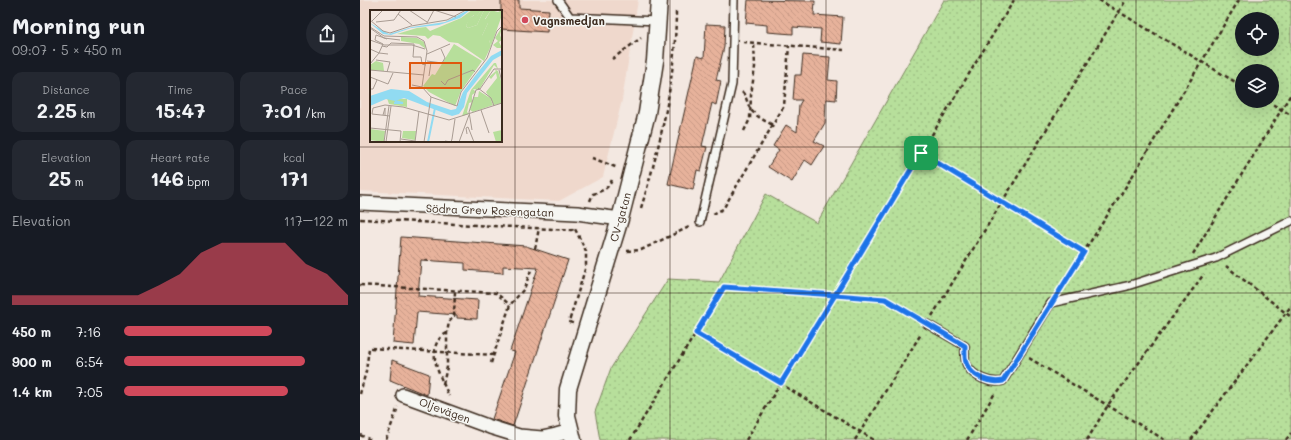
<!DOCTYPE html>
<meta charset="utf-8">
<style>
:root{--surface:#171b24;--page:#242831;--text:#f1f3f6;--muted:#9ea1a6;--accent:#d1495b}
body{margin:0;font-family:Mali,sans-serif;background:var(--page);color:var(--text);height:100vh;display:flex;flex-direction:column;font-size:15px;white-space:nowrap}
*{box-sizing:border-box;margin:0}
p{font-size:13px;color:var(--muted)}
.icon{flex:none;width:22px;height:22px;fill:none;stroke:currentColor;stroke-width:2;stroke-linecap:round;stroke-linejoin:round}
.map{position:relative;flex:1;overflow:hidden}
.side{display:flex;flex-direction:column;background:var(--surface);width:360px}
.side>*{flex:none}
.controls{position:absolute;left:875px;top:12px;display:grid;gap:8px}
.controls a{display:grid;place-items:center;width:44px;height:44px;border-radius:50%;background:var(--surface);box-shadow:0 4px 16px #0002;font-size:20px}
.pin{position:absolute;display:grid;place-items:center;width:34px;height:34px;color:#fff;margin:-17px;border-radius:8px;box-shadow:0 2px 6px #0006}
.round{display:grid;place-items:center;flex:none;width:42px;height:42px;border-radius:21px;background:var(--page)}
.summary{display:flex;align-items:center;justify-content:space-between;height:68px;padding:0 12px}
h1{font-size:22px;font-weight:800;line-height:30px}
.metrics{display:grid;grid-template-columns:repeat(3,1fr);gap:6px;height:68px;padding:4px 12px}
.metrics div{display:grid;align-content:center;border-radius:10px;background:var(--page);text-align:center}
.metrics b{font-size:20px;font-weight:800}
.metrics small{font-size:11px;font-weight:400}
.metrics p{font-size:11px}
.chart{height:112px;padding:8px 12px}
.chart p{display:flex;justify-content:space-between}
.chart svg{width:100%;height:72px;margin-top:4px;fill:var(--accent);opacity:.7}
ul{padding:0 12px;list-style:none;font-size:13px}
li{display:grid;grid-template-columns:64px 48px 1fr;align-items:center;height:30px}
li i{height:10px;border-radius:5px;background:var(--accent)}
main{display:flex;flex:1;min-height:0}
.map>svg:first-child{display:block}
.built{fill:#efd8cc;fill-rule:evenodd}
.garden{fill:url(#garden-dots);stroke:#79845c;fill-rule:evenodd}
.building{fill:url(#building-back-hatch);stroke:#3b2a1e}
.lines{fill:none;stroke-linecap:round;stroke-linejoin:round}
.service-casing{stroke:#3b2a1e;stroke-width:10}
.minor-casing{stroke:#3b2a1e;stroke-width:16}
.tertiary-casing{stroke:#3b2a1e;stroke-width:19}
.path{stroke:#3b2a1e;stroke-width:2.5;stroke-dasharray:4 3;stroke-linecap:butt}
.service{stroke:#f6f6f2;stroke-width:7}
.minor{stroke:#f6f6f2;stroke-width:13}
.tertiary{stroke:#f6f6f2;stroke-width:16}
.route-casing{stroke:#fff;stroke-width:8}
.route{stroke:#1a73e8;stroke-width:5}
.grid{fill:none;stroke:#3b2a1e;stroke-width:1;stroke-opacity:0.55}
.poi-dot{fill:#d1495b;stroke:#f6f6f2;stroke-width:1.5}
.labels{text-anchor:middle;dominant-baseline:central;stroke-width:3;stroke-linejoin:round;paint-order:stroke}
.poi-label{font-size:11px;font-weight:bold;fill:#3b2a1e;stroke:#f6f6f2;text-anchor:start}
.street-label{font-size:11px;fill:#3b2a1e;stroke:#f6f6f2}
.inset-river{fill:none;stroke:#91dbf2;stroke-width:2}
.inset-road{fill:none;stroke:#a99c93;stroke-width:1}
.view{fill:#df570d;fill-opacity:0.15;stroke:#df570d;stroke-width:2}
.inset-edge{fill:none;stroke:#3b2a1e;stroke-width:2}
</style>
<main>
<section class="side">
<div class="summary"><div><h1>Morning run</h1><p>09:07 · 5 × 450 m</p></div><a class="round"><svg class="icon" aria-label="share" viewBox="0 0 24 24"><path d="M12 15V3M7 8l5-5 5 5M5 13v7h14v-7"/></svg></a></div>
<div class="metrics">
<div><p>Distance</p><b>2.25<small> km</small></b></div>
<div><p>Time</p><b>15:47</b></div>
<div><p>Pace</p><b>7:01<small> /km</small></b></div>
</div>
<div class="metrics">
<div><p>Elevation</p><b>25<small> m</small></b></div>
<div><p>Heart rate</p><b>146<small> bpm</small></b></div>
<div><p>kcal</p><b>171</b></div>
</div>
<div class="chart"><p><span>Elevation</span>117–122 m</p>
<svg viewBox="0 0 160 44" preserveAspectRatio="none"><path d="M0 44V38L10 38L20 38L30 38L40 38L50 38L60 38L70 32L80 25L90 12L100 6L110 6L120 6L130 6L140 19L150 25L160 38V44z"/></svg>
</div>
<ul>
<li><b>450 m</b>7:16<i style="width:66%"></i></li>
<li><b>900 m</b>6:54<i style="width:81%"></i></li>
<li><b>1.4 km</b>7:05<i style="width:73%"></i></li>
</ul>
</section>
<div class="map">
<svg width="931" height="440" viewBox="0 0 931 440">
<defs>
<pattern id="garden-dots" width="8" height="8" patternUnits="userSpaceOnUse"><rect width="8" height="8" fill="#b7df9b"/><path d="M2 2h.1M6 6h.1" fill="none" stroke="#9ec085" stroke-width="1.8" stroke-linecap="round"/></pattern>
<pattern id="building-back-hatch" width="6" height="6" patternUnits="userSpaceOnUse"><rect width="6" height="6" fill="#e7b29b"/><path d="M-1 5l2 2M0 0l6 6M5-1l2 2" fill="none" stroke="#c79985"/></pattern>
</defs>
<rect width="100%" height="100%" fill="#f3e8e1"/>
<filter id="ink" filterUnits="userSpaceOnUse"><feTurbulence type="fractalNoise" baseFrequency=".025" numOctaves="2"/><feDisplacementMap in="SourceGraphic" scale="8" xChannelSelector="R" yChannelSelector="G"/><feConvolveMatrix kernelMatrix="1 2 1 2 8 2 1 2 1" color-interpolation-filters="sRGB"/></filter>
<g filter="url(#ink)">
<path class="built" d="M0,0h278l-16,100 -19,77 -44,24 -199,-10zM11,11h130v130h-130z"/>
<path class="garden" d="M584,0h347v440h-691l-5,-28 16,-44 57,-89 51,3 47,-88 51,29zM882,19h30v30h-30zM882,71h30v30h-30z"/>
<g class="building">
<polygon points="141,0 159,0 159,8 189,10 187,32 141,29"/>
<polygon points="388,0 455,1 454,15 483,17 481,44 460,42 461,29 433,27 433,34 407,32 407,25 386,23"/>
<polygon points="346,24 365,25 364,47 356,80 361,81 356,105 352,103 342,146 347,147 341,171 337,170 333,190 308,184 337,56 344,58"/>
<polygon points="443,55 470,57 468,80 477,81 476,100 466,99 465,123 454,141 464,146 452,165 445,160 432,182 408,167 419,150 413,146 426,125 437,132 439,105 442,100 433,100 435,75 441,75"/>
<polygon points="41,237 166,246 208,260 153,426 132,419 155,352 150,351 178,268 143,266 143,273 105,270 105,263 61,260 58,296 118,300 117,319 97,318 97,315 57,312 54,345 33,343"/>
<polygon points="32,360 69,374 67,395 30,380"/>
</g>
<g class="lines">
<g class="service-casing">
<g id="service">
<polyline points="198,0 210,17 297,21"/>
<polyline points="340,222 372,84 374,0"/>
<path d="M567,324l38,22c0,6 -1,14 2,19 6,12 23,19 36,16l48,-78 76,-17 89,-28 75,-37"/>
</g>
</g>
<g class="minor-casing">
<g id="minor">
<polyline points="0,203 217,213 260,219"/>
<polyline points="43,395 130,427 159,436 182,438 196,435 210,431"/>
</g>
</g>
<g class="tertiary-casing">
<polyline id="tertiary" points="213,440 207,416 208,389 260,219 287,113 295,61 299,0"/>
</g>
<g class="path">
<polyline points="739,0 882,86"/>
<polyline points="383,42 484,50"/>
<polyline points="252,59 281,38"/>
<path d="M382,92c5,5 5,12 9,18 6,7 14,11 22,15"/>
<polyline points="907,101 931,115"/>
<polyline points="384,131 390,119 391,95 395,67 394,43"/>
<polyline points="561,153 724,252"/>
<polyline points="232,158 258,168"/>
<path d="M230,201l3,-7c9,-3 15,-5 19,-14"/>
<path d="M281,208c20,-64 35,-131 35,-199"/>
<polyline points="353,214 363,209 424,106 429,46"/>
<polyline points="0,219 211,230 216,228"/>
<polyline points="175,249 179,228"/>
<polyline points="267,251 281,250 331,226"/>
<polyline points="833,254 931,94"/>
<polyline points="866,266 931,317"/>
<polyline points="0,285 136,293 150,305"/>
<polyline points="700,289 770,180 879,0"/>
<polyline points="572,316 766,0"/>
<polyline points="213,323 209,322 226,266 226,251 215,229"/>
<path d="M87,333c-25,13 -6,45 2,63"/>
<polyline points="336,333 514,440"/>
<polyline points="669,358 805,440"/>
<polyline points="131,363 150,305 164,289 171,270"/>
<polyline points="83,384 87,367 87,333 89,322 94,316 95,291"/>
<polyline points="0,394 6,371 9,348 134,355"/>
<polyline points="0,435 11,440"/>
<polyline points="26,440 38,407"/>
<polyline points="270,440 364,287 525,299 558,319"/>
<polyline points="386,440 654,0"/>
<polyline points="495,440 561,334"/>
<polyline points="607,440 635,393"/>
<polyline points="727,440 748,405 844,274"/>
<polyline points="831,440 931,306"/>
<polyline points="926,440 931,433"/>
</g>
<use href="#service" class="service"/>
<use href="#minor" class="minor"/>
<use href="#tertiary" class="tertiary"/>
</g>
</g>
<g class="lines" filter="url(#ink)">
<g class="route-casing">
<path id="route" d="M561,153l-86,142 -111,-8 -28,46 85,50 54,-88 50,4 80,47c0,6 -1,14 2,19 6,12 23,19 36,16l81,-129 -163,-99"/>
</g>
<use href="#route" class="route"/>
</g>
<path class="grid" d="M155,0v440M310,0v440M466,0v440M621,0v440M776,0v440M0,147h931M0,293h931"/>
<circle class="poi-dot" cx="165" cy="20" r="4"/>
<g class="labels">
<g class="poi-label">
<text x="173" y="20">Vagnsmedjan</text>
</g>
<g class="street-label">
<text transform="translate(130 210) rotate(2)">Södra Grev Rosengatan</text>
<text transform="translate(260 217) rotate(-74)">CV-gatan</text>
<text transform="translate(85 410) rotate(20)">Oljevägen</text>
</g>
</g>
<g transform="translate(10 10)">
<rect width="132" height="132" fill="#f3e8e1"/>
<path d="M111,0h3l-7,15 -9,3 -2,-2 3,-8 6,-3 -2,7zM121,0l7,2 4,-2v5l-11,31 -2,-6 -7,-4 6,-13 -3,-3zM124,53h2l2,6 -4,-4 -15,25 -6,-1 3,3 -4,3v7l-3,1 -2,9 2,2 -7,2 9,-26zM124,59l4,2 4,13v19l-8,2 -8,-13 11,-14 -1,-5 -5,6 -2,-2 7,-6zM109,81l11,7 3,7 -20,7 -3,-2 1,-6 3,-7h4zM17,88l20,1v8l-18,-3zM0,119l15,2 -1,11 -14,-2zM132,120v12h-6l-3,-10zM33,121h13l-1,9 -13,-2z" fill="#b7df9b"/>
<path d="M102,0h9l-9,15 2,-10 -4,3 -4,8 2,2 9,-3 7,-15h7l-6,9 3,1v3l-6,13 9,-8 2,2 -4,10 2,6 -7,15 -26,-18 -9,-1 -9,-6 -7,-1 -5,4 -3,-3 -28,-2 20,-6 9,-1 4,4 31,-13zM132,17l-2,8 2,5 -3,2 3,6h-5l-4,-3 5,-4 -3,-3zM31,27l16,1 7,4 2,7 -7,-5 -18,-3zM6,51l7,2 1,8 -14,-1v-5z" fill="#b7df9b"/>
<path d="M84,34l28,17 -21,30 -6,15 -26,-14 -6,-6 9,-12 3,1z" fill="#b7df9b"/>
<path d="M98,0h2l-10,8 -21,7 -28,3 -20,7 -8,-1 -13,-11 19,11 23,-7 33,-5zM132,40v5l-9,5 -26,33 -3,14 -5,7 -7,2 -48,-18 -9,3 -9,-2 -16,7v-10l21,-7 18,2 18,11 24,8 5,-1 7,-17 12,-16 16,-20z" fill="#91dbf2"/>
<path class="inset-river" d="M24,93h9l-8,-2M58,132l7,-34"/>
<path class="inset-road" d="M39,0l18,12M64,0l22,7M28,4l14,11M0,10l13,11 7,2 21,-7 36,-6 19,-10M2,11l11,-11M6,12l18,-2 7,-10M57,13l7,-13M0,17l14,9 33,1 7,4 3,10 -5,36M0,18l14,10 16,2M0,30l14,5h28l13,4M12,36l5,1 4,-4 23,1 -1,13h8l1,7 4,1M0,39l9,4 4,-9 -8,-4 1,-5 11,4M57,44l23,-10M6,50l14,2 -3,10M57,51l15,2 3,-5 -4,-9M0,54l9,-11 9,1M0,60l54,5M129,60l3,12M59,66l2,-14M0,67l18,7 5,-11M71,71l4,4 3,-5 25,-10 2,2M42,75l10,2 9,10 26,9 4,-14 26,-34 10,-27 5,-5M108,78l13,10 3,8M0,79h3l4,-9M111,100l8,23M13,105l2,-7v7M20,106l-18,-2 1,-6 12,-3 18,2 46,13 53,-17M0,118l31,3 -1,11M102,120l-3,-18 7,-22 4,-1 14,-20h8M97,124l-1,-6 2,-1 6,15M31,129l14,2M75,131l6,1 1,-3 3,-20M14,132l5,-36M16,132l5,-36M45,132l4,-31M54,132l7,-45M89,132l10,-27"/>
<path class="view" d="M40,53h51v25h-51z"/>
<rect width="132" height="132" class="inset-edge"/>
</g>
</svg>
<div class="controls">
<a><svg class="icon" aria-label="locate" viewBox="0 0 24 24"><circle cx="12" cy="12" r="6"/><path d="M12 2v4M12 18v4M2 12h4M18 12h4"/></svg></a>
<a><svg class="icon" aria-label="layers" viewBox="0 0 24 24"><path d="M12 4l9 5-9 5-9-5zM3 14l9 5 9-5"/></svg></a>
</div>
<div class="pin" style="left:561px;top:153px;background:#1e9e55"><svg class="icon" aria-label="arrive" viewBox="0 0 24 24"><path d="M6 21V4h12l-3 4 3 4H6"/></svg></div>
</div>
</main>
